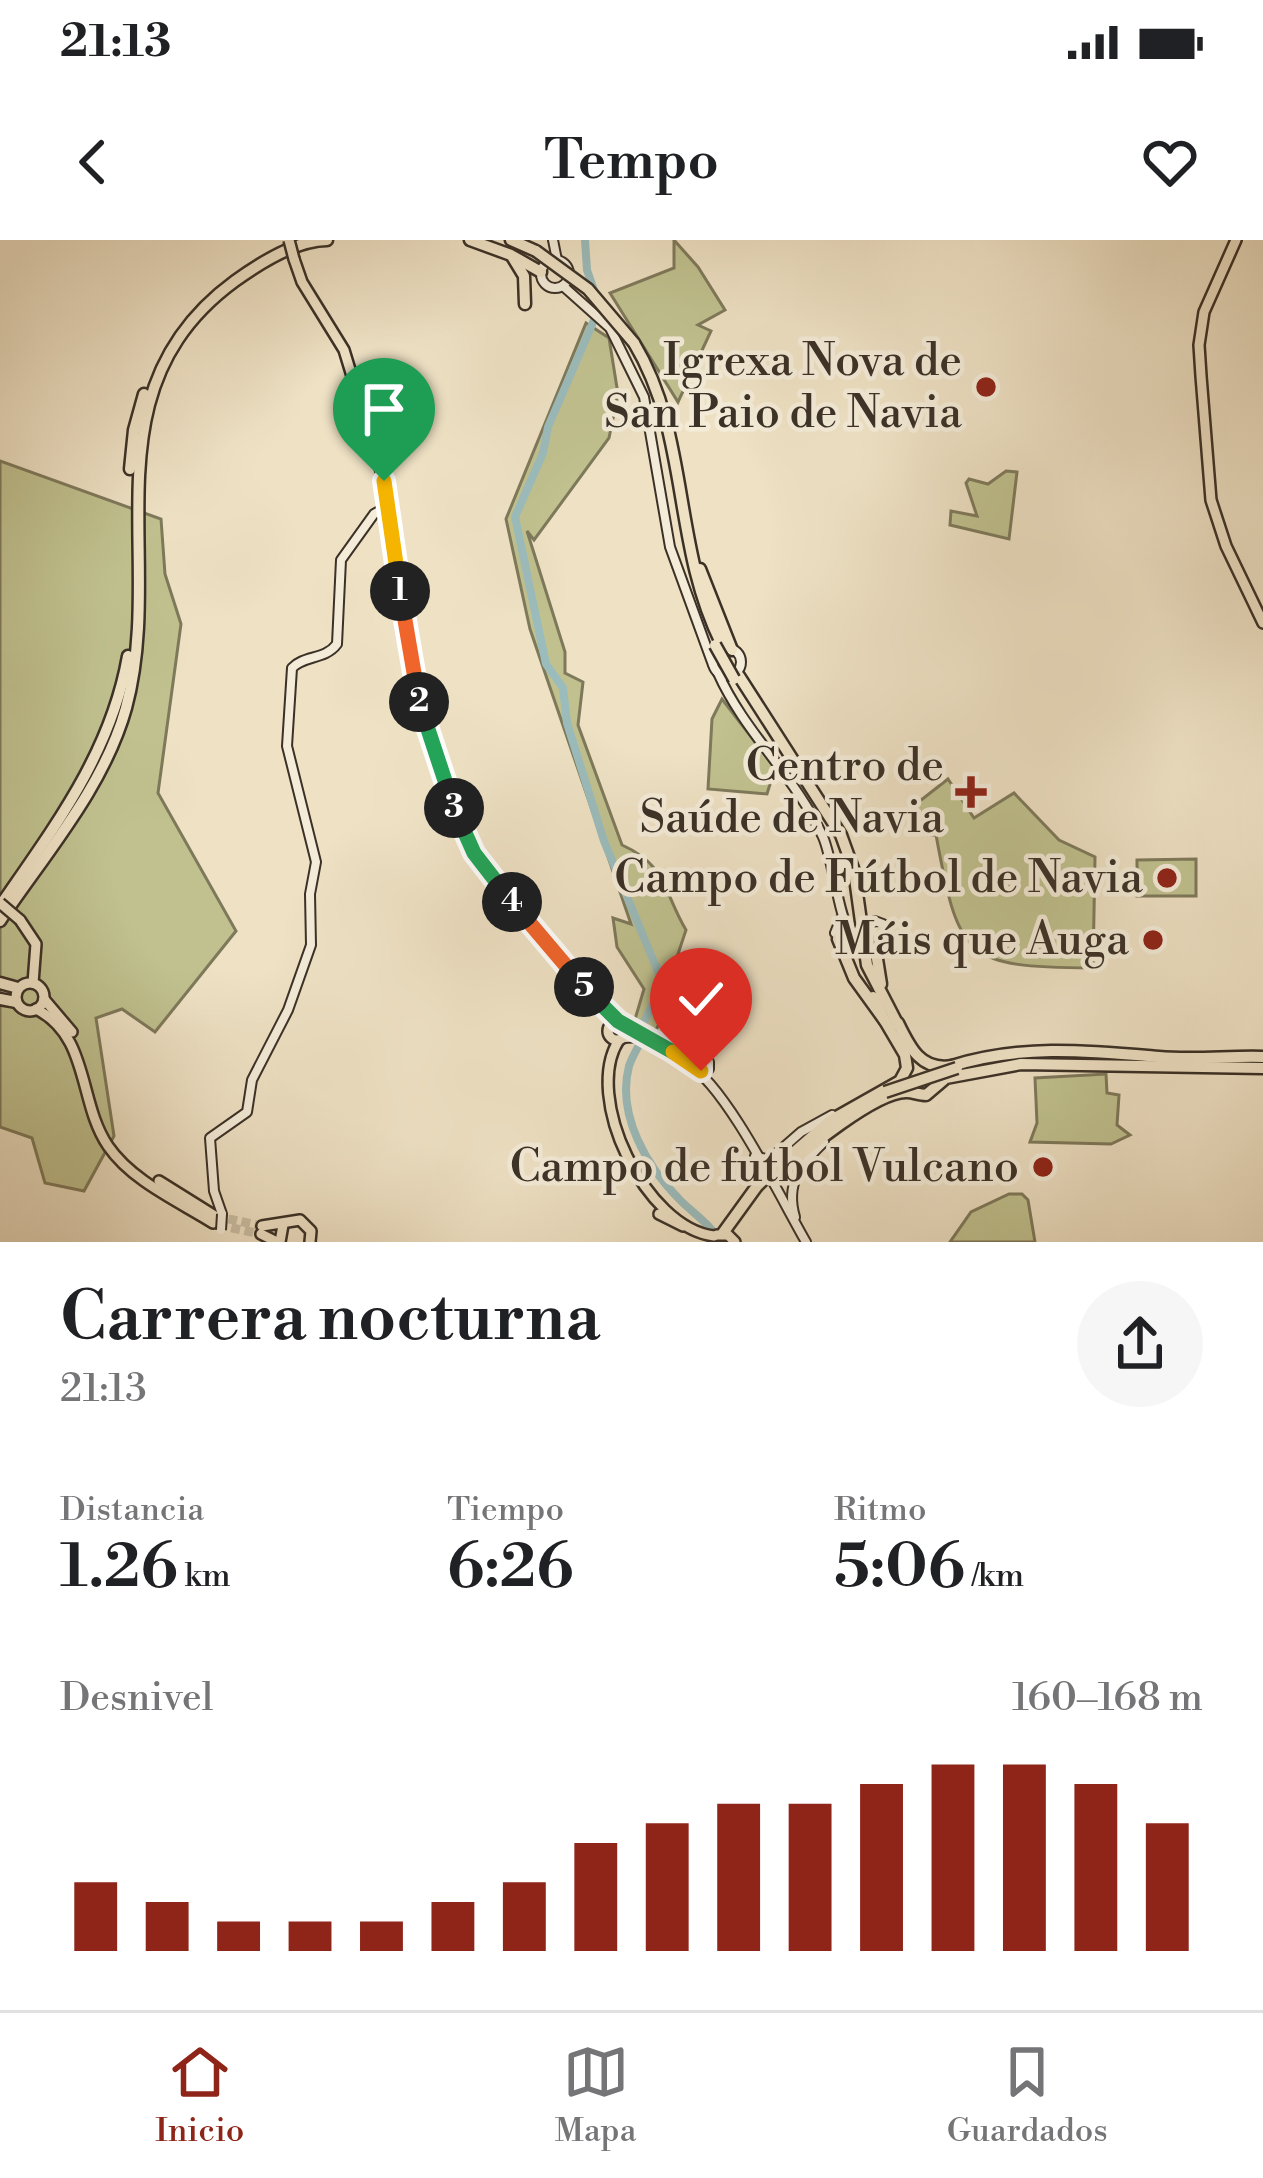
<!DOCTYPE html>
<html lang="es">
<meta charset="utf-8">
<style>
:root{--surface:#fff;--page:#f6f6f6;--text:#202124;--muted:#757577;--line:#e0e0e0;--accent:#8f2418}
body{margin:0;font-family:"Libre Bodoni",serif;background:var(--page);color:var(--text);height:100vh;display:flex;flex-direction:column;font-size:45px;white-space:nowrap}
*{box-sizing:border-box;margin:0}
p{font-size:39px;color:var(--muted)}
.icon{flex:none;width:66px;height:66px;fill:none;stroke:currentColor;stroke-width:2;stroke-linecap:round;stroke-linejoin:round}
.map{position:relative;height:1002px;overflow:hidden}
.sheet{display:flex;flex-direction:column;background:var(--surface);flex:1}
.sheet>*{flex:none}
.pin{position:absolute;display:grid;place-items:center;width:102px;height:102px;color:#fff;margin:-123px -51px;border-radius:50% 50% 50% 0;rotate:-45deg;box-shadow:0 0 12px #0007}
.pin .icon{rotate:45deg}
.km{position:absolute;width:60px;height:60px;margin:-30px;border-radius:50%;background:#222;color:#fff;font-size:33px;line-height:60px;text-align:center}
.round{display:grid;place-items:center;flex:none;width:126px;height:126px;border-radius:63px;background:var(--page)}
.headline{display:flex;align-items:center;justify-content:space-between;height:204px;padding:0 60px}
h1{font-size:66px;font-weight:600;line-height:90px}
.figures{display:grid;grid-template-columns:repeat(3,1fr);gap:18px;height:204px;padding:12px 60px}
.figures div{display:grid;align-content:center}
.figures b{font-size:60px;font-weight:600}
.figures small{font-size:33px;font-weight:400}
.figures p{font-size:33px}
.chart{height:336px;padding:24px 60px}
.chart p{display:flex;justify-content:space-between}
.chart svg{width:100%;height:216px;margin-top:12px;stroke:var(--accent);stroke-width:6}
.status{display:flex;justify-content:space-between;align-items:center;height:84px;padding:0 60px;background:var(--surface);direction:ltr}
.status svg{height:33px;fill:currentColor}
header{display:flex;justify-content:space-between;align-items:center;height:156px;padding:0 60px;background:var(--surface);font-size:54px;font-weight:600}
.dock{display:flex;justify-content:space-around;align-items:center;height:168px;border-top:3px solid var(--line);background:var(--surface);font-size:33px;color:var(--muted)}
.dock a{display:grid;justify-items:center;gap:6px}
.dock .on{color:var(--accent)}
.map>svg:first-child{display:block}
.green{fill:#c0c18f;stroke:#7e795b;stroke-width:3}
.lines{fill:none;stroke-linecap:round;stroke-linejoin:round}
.river{stroke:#9bbcbc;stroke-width:8}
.primary-tunnel{stroke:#cabea5;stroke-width:9;stroke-dasharray:9 4.5;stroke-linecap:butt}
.secondary-casing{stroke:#3b3127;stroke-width:12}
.primary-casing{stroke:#3b3127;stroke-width:14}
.highway-casing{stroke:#3b3127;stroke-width:15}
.secondary{stroke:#f4ecd9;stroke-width:8}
.primary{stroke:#eee1c4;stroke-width:9}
.highway{stroke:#eee1c4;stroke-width:10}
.secondary-bridge-casing{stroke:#3b3127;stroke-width:12;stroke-linecap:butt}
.primary-bridge-casing{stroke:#3b3127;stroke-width:14;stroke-linecap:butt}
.highway-bridge-casing{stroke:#3b3127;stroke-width:15;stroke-linecap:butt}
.secondary-bridge{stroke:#f4ecd9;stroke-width:8}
.primary-bridge{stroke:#eee1c4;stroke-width:9}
.highway-bridge{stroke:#eee1c4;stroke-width:10}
.split-1-casing{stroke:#fff;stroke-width:24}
.split-2-casing{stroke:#fff;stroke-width:24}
.split-3-casing{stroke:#fff;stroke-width:24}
.split-4-casing{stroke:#fff;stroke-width:24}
.split-5-casing{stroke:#fff;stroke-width:24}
.split-6-casing{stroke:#fff;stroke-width:24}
.split-7-casing{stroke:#fff;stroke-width:24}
.split-1{stroke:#f5b400;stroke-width:15}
.split-2{stroke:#f0652b;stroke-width:15}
.split-3{stroke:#22a559;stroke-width:15}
.split-4{stroke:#22a559;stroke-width:15}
.split-5{stroke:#f0652b;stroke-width:15}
.split-6{stroke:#22a559;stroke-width:15}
.split-7{stroke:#f5b400;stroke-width:15}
.poi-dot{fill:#8f2418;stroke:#f4ecd9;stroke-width:4.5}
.labels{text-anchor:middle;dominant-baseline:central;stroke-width:9;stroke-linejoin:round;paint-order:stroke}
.poi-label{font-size:45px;fill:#3b3127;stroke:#f4ecd9;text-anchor:end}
</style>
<div class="status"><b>21:13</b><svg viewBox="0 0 49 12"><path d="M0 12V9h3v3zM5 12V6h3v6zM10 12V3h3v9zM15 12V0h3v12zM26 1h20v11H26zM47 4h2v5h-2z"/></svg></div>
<header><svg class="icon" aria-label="back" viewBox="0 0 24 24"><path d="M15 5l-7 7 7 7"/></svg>Tempo<svg class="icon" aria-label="heart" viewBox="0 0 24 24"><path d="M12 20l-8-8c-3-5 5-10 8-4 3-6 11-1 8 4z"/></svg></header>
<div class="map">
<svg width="1263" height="1002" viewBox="0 0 1263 1002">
<rect width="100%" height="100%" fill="#eee1c4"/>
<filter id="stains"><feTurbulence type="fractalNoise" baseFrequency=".00167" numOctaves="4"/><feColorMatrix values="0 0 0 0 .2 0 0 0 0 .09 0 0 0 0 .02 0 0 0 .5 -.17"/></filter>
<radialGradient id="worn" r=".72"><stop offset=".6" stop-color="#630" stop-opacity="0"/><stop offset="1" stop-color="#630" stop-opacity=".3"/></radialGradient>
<g class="green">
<polygon points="674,0 698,27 725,70 698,85 711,91 678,162 610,53 674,28"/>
<path d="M586,83l23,15 9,56 -9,44 -75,102 -7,-9 38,121v21l18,9 -5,43 44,120c45,20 41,46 64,85l-9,27 23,10 -13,35 -15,-2 -21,39 -18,-13 11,-37 -27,-42 -4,-29 18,6 -101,-295 -24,-110z"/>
<polygon points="0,221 161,279 165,334 181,384 158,553 236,691 155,792 122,769 96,778 114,896 84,951 45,943 32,898 0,887"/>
<polygon points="1006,231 1017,232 1009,299 950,285 951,271 977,276 966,243 969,239 988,244"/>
<polygon points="722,459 775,528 767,554 708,549 712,479"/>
<path d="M948,539l26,39 40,-25 45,47 36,17 -2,111c-128,-1 -134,-8 -157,-133h-8l-12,-31z"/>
<polygon points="1196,619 1196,656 1137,656 1137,620"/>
<polygon points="1106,834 1107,853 1119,855 1117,885 1130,895 1111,904 1030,902 1037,883 1035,838"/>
<polygon points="1009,954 1022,954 1028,960 1035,1002 950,1002 971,972"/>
</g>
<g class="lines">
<g class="river">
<polyline points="585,0 587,30 595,53"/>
<path d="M597,73l-49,114 -5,26 -28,64 31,147 17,24 4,35 37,118 57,138c-1,21 -14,30 -19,50"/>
<path d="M641,801c-4,8 -9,16 -12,25 -13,50 19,102 52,135 13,13 31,24 38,41"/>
</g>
<g class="primary-tunnel">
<polyline points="215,976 262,986"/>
<polyline points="218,985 261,994"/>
</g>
<g class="secondary-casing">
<g id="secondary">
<polyline points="553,0 557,20"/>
<circle cx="555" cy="34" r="14"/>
<polyline points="563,46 610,88 644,157 670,307 713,425"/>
<circle cx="727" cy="422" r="14"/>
<path d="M718,433c26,59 78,104 105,164 10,22 16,85 28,95l-9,7 -7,-6 6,-15"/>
<polygon points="875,681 883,684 882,691 864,692"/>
<polyline points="625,786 668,809 688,824"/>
<polyline points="623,798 646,797"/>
<polyline points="700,822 709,822 709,829"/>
<path d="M687,823c40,24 93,134 119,179"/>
<polyline points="755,916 769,920 801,892 832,875"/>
<path d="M222,974l-8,-23 -4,-53 37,-26 5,-32 36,-70 23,-65 -1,-51 6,-32 -29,-116 5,-78c12,-13 33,-8 45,-24l4,-84 33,-46 14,-8"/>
<path d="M795,977c-10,-34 6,-53 29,-75"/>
</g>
</g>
<g class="primary-casing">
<g id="primary">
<polyline points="1236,0 1204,72 1199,105 1201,136 1211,260 1226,306 1263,383"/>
<polyline points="294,19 302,42 344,110 382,234"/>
<polyline points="384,241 418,458 432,508 466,598 494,641 595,760 618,781"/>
<polyline points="20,680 36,704 33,743"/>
<circle cx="30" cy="757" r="14"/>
<polyline points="44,759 72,792"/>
<path d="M36,769c54,27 42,93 72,137 24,35 70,55 105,77"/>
<circle cx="617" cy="791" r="9"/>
<path d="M619,800c-37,57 27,188 95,196"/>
<polyline points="159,941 215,976"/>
<polyline points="659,974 683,986"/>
<polyline points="262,986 300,980 311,991 310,1002"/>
<polyline points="261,994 277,1002"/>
<polyline points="717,995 728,995 735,1002"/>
<polyline points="280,1002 283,985"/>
</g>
</g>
<g class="highway-casing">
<g id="highway">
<polyline points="470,0 511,15 541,32"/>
<polyline points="511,0 536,11"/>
<polyline points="513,18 524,36 525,64"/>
<path d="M634,103c56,93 38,201 87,300"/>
<polyline points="130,229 134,190 144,154"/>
<polyline points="700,329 732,410"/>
<polyline points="739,436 841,595 854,631 867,725 898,785"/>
<path d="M0,666c55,-80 111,-153 128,-250"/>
<path d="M0,681c45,-67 104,-134 126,-213 41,-151 -43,-316 109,-427 25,-18 61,-41 92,-41"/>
<polyline points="881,692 877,719 881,744"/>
<polyline points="0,743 18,748"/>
<polyline points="873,757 885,781"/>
<polyline points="0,759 16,762"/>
<path d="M898,783c12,25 23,48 54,43"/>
<path d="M952,826c69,-22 137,-15 207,-9 34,3 70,-1 104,0"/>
<polyline points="778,926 831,880 900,841 907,828 905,815 885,781 854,738 838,699"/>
<path d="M779,933c24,-21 97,-82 128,-81 6,0 12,3 19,3l20,-17 75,-14 242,4"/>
<polyline points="723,993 757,946"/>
</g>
</g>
<use href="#secondary" class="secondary"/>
<use href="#primary" class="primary"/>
<use href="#highway" class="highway"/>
<g class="secondary-bridge-casing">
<polyline id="secondary-bridge" points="221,990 222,974"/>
</g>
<g class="primary-bridge-casing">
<g id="primary-bridge">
<polyline points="289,0 294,19"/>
<polyline points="0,663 20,680"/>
</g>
</g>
<g class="highway-bridge-casing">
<g id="highway-bridge">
<polyline points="536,11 588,49 634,103"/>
<polyline points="715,405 734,439"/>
<polyline points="885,852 957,828"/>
<polyline points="757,946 776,928"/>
</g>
</g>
<use href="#secondary-bridge" class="secondary-bridge"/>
<use href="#primary-bridge" class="primary-bridge"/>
<use href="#highway-bridge" class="highway-bridge"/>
</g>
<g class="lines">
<g class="split-1-casing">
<polyline id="split-1" points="384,241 400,351"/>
</g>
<g class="split-2-casing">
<polyline id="split-2" points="400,351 419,462"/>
</g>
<g class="split-3-casing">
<polyline id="split-3" points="419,462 454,568"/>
</g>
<g class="split-4-casing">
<polyline id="split-4" points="454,568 474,613 512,662"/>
</g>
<g class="split-5-casing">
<polyline id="split-5" points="512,662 584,747"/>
</g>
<g class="split-6-casing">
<polyline id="split-6" points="584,747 618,781 673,812"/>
</g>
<g class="split-7-casing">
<polyline id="split-7" points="673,812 701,831"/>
</g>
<use href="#split-1" class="split-1"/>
<use href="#split-2" class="split-2"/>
<use href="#split-3" class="split-3"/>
<use href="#split-4" class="split-4"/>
<use href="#split-5" class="split-5"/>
<use href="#split-6" class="split-6"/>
<use href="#split-7" class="split-7"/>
</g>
<g class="poi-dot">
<circle cx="986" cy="147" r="12"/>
<path d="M965 534h12v12h12v12h-12v12h-12v-12h-12v-12h12z"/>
<circle cx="1167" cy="638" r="12"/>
<circle cx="1153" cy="700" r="12"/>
<circle cx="1043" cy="927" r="12"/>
</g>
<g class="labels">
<g class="poi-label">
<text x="962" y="121">Igrexa Nova de<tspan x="962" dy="52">San Paio de Navia</tspan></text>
<text x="944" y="526">Centro de<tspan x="944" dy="52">Saúde de Navia</tspan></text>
<text x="1143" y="638">Campo de Fútbol de Navia</text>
<text x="1129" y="700">Máis que Auga</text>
<text x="1019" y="927">Campo de futbol Vulcano</text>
</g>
</g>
<rect width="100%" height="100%" filter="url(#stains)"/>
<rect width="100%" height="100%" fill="url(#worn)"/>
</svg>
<div class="pin" style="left:384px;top:241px;background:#1e9e55"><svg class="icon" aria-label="arrive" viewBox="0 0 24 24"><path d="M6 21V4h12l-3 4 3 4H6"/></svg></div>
<div class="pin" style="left:701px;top:831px;background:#d93025"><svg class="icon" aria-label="check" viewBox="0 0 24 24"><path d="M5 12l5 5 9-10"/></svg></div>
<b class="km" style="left:400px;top:351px">1</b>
<b class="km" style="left:419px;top:462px">2</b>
<b class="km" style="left:454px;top:568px">3</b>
<b class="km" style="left:512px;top:662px">4</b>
<b class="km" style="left:584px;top:747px">5</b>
</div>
<section class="sheet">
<div class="headline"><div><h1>Carrera nocturna</h1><p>21:13</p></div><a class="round"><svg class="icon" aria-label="share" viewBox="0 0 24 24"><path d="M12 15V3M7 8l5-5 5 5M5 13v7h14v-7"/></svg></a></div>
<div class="figures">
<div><p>Distancia</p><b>1.26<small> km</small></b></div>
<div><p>Tiempo</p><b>6:26</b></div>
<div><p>Ritmo</p><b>5:06<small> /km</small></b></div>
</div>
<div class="chart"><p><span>Desnivel</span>160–168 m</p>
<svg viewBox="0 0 160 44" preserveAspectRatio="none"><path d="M5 44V30M15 44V34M25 44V38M35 44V38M45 44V38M55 44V34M65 44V30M75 44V22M85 44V18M95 44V14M105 44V14M115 44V10M125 44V6M135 44V6M145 44V10M155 44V18"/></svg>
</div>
</section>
<nav class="dock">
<a class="on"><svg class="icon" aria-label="home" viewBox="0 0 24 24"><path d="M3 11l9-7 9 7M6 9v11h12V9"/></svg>Inicio</a>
<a><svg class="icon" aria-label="map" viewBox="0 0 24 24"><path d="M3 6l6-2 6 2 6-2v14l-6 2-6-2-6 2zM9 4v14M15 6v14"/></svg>Mapa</a>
<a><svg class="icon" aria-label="saved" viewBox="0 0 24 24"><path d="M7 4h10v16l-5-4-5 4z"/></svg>Guardados</a>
</nav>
